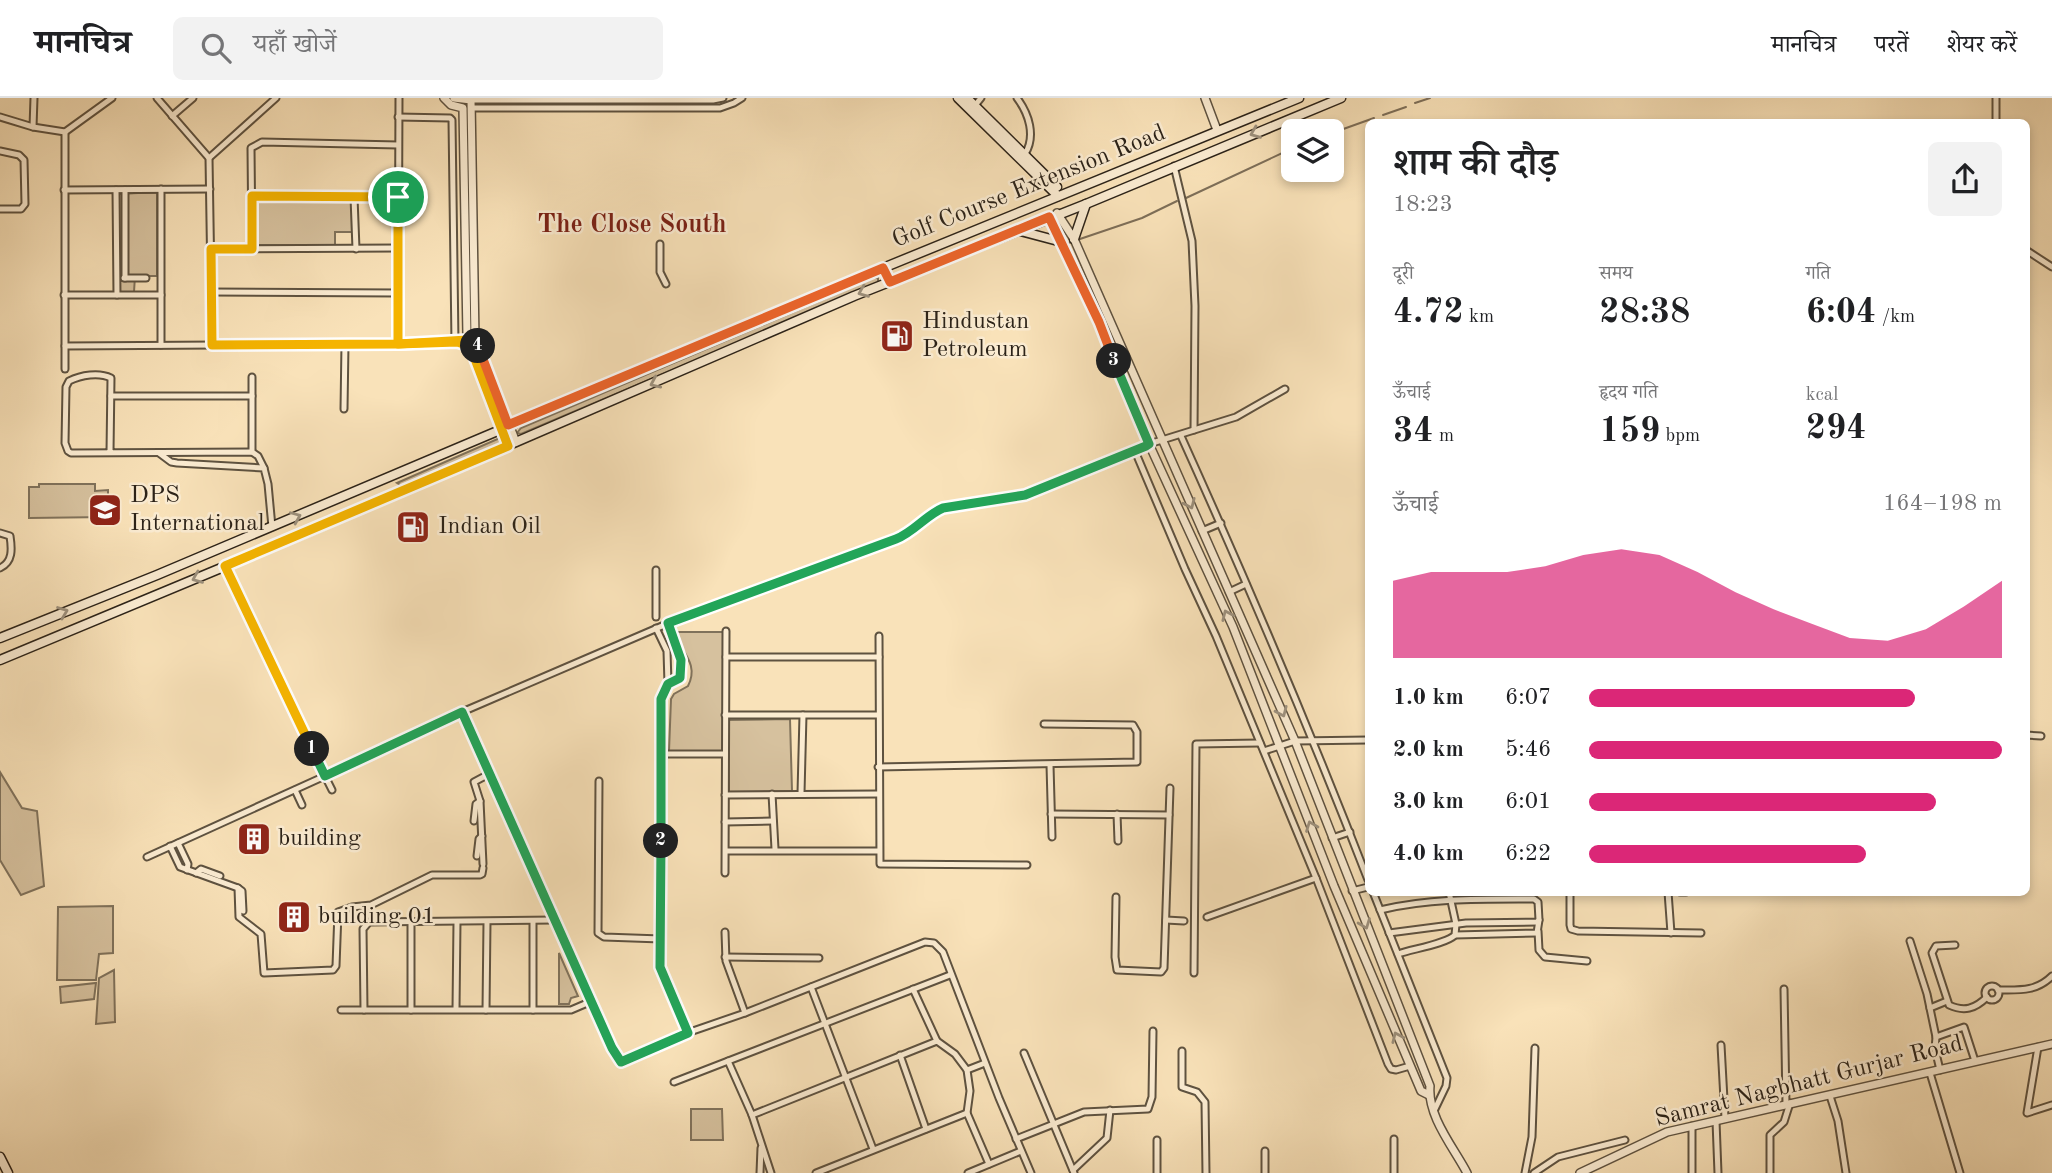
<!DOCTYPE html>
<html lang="hi">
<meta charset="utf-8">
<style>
:root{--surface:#fff;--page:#f2f2f2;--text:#202124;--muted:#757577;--line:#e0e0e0;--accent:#db2777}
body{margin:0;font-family:"Old Standard TT","Noto Serif Devanagari",serif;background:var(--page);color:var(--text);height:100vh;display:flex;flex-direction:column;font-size:26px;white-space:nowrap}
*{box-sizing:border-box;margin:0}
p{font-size:23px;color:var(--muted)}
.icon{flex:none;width:38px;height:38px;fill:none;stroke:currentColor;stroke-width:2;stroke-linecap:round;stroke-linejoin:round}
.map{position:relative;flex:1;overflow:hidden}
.sheet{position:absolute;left:1365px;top:21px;width:665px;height:777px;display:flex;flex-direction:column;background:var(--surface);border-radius:10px;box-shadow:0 4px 10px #0003}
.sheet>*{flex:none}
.fabs{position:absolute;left:1281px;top:21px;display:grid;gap:14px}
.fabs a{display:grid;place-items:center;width:63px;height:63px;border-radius:10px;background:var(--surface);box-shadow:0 4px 10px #0003;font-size:35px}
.pin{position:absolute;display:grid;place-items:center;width:60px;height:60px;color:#fff;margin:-30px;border:4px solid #fff;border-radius:50%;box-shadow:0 2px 7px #0007}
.km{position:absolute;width:35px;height:35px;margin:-18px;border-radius:50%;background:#222;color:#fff;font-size:19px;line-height:35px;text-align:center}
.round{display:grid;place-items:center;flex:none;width:74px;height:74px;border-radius:10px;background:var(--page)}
.summary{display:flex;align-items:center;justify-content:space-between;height:119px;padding:0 28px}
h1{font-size:38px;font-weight:600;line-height:52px}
.figures{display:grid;grid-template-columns:repeat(3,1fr);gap:10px;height:119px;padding:7px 28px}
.figures div{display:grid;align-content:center}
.figures b{font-size:35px;font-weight:600}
.figures small{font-size:19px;font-weight:400}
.figures p{font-size:19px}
.chart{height:196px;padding:14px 28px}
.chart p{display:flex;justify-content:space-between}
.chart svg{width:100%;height:126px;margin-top:7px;fill:var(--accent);opacity:.7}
ul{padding:0 28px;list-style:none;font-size:23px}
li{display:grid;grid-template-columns:112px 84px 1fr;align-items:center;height:52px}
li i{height:18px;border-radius:9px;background:var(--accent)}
header{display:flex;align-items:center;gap:42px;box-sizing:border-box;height:98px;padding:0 35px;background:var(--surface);border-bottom:2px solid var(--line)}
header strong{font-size:33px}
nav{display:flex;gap:38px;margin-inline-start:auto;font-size:24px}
.search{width:490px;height:63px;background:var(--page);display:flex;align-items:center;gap:18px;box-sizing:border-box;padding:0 24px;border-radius:10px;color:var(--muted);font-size:26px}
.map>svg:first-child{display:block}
.green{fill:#d6c19e;stroke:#80725b;stroke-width:2}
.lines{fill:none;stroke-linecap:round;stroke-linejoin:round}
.stream{stroke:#7d6e58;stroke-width:2}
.minor-casing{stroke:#5e5240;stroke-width:9}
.tertiary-casing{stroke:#5e5240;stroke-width:10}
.secondary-casing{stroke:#2b2218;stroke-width:11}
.minor{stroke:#fbecd2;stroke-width:5}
.tertiary{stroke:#fbecd2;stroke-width:7}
.secondary{stroke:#fbecd2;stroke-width:8}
.oneway{stroke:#9d917e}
.split-1-casing{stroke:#fff;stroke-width:14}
.split-2-casing{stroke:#fff;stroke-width:14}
.split-3-casing{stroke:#fff;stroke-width:14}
.split-4-casing{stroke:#fff;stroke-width:14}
.split-5-casing{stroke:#fff;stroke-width:14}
.split-1{stroke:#f5b400;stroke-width:9}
.split-2{stroke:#22a559;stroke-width:9}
.split-3{stroke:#22a559;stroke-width:9}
.split-4{stroke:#f0652b;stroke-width:9}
.split-5{stroke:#f5b400;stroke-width:9}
.labels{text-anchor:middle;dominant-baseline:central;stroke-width:5;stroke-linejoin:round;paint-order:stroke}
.street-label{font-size:24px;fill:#2b2218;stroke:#fbecd2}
.poi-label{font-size:24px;fill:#2b2218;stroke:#fbecd2;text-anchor:start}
.neighbourhood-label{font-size:26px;font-weight:bold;fill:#7a1f14;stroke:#fbecd2}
</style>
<header>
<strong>मानचित्र</strong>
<div class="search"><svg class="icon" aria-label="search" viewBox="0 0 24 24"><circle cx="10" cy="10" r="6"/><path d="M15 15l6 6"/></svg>यहाँ खोजें</div>
<nav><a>मानचित्र</a><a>परतें</a><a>शेयर करें</a></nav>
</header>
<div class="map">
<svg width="2052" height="1075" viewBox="0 0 2052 1075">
<rect width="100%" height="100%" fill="#f9e2b9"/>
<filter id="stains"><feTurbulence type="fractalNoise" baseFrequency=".00286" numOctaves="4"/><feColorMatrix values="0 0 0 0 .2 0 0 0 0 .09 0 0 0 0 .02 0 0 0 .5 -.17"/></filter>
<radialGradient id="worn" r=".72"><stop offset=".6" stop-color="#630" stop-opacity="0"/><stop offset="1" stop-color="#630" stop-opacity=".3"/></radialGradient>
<g class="green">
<polygon points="157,94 157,178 135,178 134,194 119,194 119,96"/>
<polygon points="352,101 353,134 335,134 335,148 257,147 257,102"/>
<polygon points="873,180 878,180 878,185 521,336 517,335 521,330"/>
<polygon points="502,339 504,343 501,345 402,388 397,385"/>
<polygon points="39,386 95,386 95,393 108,392 108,419 29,420 29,389 39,389"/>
<path d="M674,534h49l1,119h-55l2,-52 3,-5 14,-8c12,-24 -9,-35 -14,-54z"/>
<polygon points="790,621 792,693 729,694 728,622"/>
<polygon points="0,674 22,710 37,713 44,788 21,797 0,762"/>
<polygon points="113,808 113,855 99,856 96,882 57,882 58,809"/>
<polygon points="559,855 578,898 571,900 569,906 559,906"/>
<polygon points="114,872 115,924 96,926 99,880"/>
<polygon points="96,885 94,901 61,905 60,889"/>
<polygon points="722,1011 723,1042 691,1042 691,1011"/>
</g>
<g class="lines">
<g class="stream">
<polyline points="1415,5 1430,0"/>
<polyline points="1383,17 1406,9"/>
<polyline points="1335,34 1374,20"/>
<polyline points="1186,100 1293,50"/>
<polyline points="1077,142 1142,120 1177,103"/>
<polyline points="1066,146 1071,144"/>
</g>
<g class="minor-casing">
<g id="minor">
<polyline points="157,0 209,60 212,247"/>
<path d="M1017,0c12,16 19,38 8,56"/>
<polyline points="1996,0 1996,24"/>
<polyline points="471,2 713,2 723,0"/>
<polyline points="472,10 720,10 734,5 742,0"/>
<polyline points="973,10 981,0"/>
<polyline points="172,18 193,0"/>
<polyline points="0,19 33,29 65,34 112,0"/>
<polyline points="398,19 450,20 452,22 455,245"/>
<polyline points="33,29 34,0"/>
<polyline points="65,34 65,271"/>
<polyline points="0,53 19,57 24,62 25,106 21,111 0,111"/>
<polyline points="209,60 276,0"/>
<polyline points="1174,68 1192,143 1195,208 1194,332"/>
<polyline points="161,91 161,247"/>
<polyline points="64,92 210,91"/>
<polyline points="116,92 117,197"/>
<polyline points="252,98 398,99"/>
<polyline points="354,99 356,151"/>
<polyline points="660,146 660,174 666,186"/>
<polyline points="210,151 398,150"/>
<polyline points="252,151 251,50 262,44 398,47"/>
<polyline points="2026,152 2052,169"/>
<polyline points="124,180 146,180"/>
<polyline points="125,180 125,92"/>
<polyline points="211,194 398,195"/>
<polyline points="64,197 161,197"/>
<polyline points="398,246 399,0"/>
<polyline points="65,248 398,246 471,242"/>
<polyline points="252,279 252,354"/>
<polyline points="111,298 252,298"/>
<polyline points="344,311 345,246"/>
<path d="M1181,338c66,146 129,294 187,444"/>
<polyline points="1135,353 1185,471 1216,538 1316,780 1388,966 1391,971 1396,972 1410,968"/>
<path d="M110,354l1,-74c-12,-6 -30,-3 -42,3l-3,6 -1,56 3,8 3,2 181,-1 6,4 6,12"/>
<polyline points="159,355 171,364 177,365 264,370 268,386 272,429"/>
<polyline points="1202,433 1221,425"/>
<path d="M0,435l10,3c2,13 3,26 -10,32"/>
<polyline points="225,468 325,678 462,614 669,525 896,441 916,430 933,416 943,410 1008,401 1036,394 1149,346 1236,319 1285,291"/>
<polyline points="656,472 656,519"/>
<polyline points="1229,494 1246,486"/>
<polyline points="669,525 681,562 680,580 668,586 661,601 660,869 687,935"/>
<polyline points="656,530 667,553 668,586"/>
<polyline points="879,538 880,766 1027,767"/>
<polyline points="726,559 879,559"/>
<polyline points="462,614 612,950 621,964 687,935 745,915 925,844 934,845 943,854 999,1000 1031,1075"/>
<polyline points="725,617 878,617"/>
<polyline points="2026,637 2041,638"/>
<polyline points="1264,653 1295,643 1368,642"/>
<polyline points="662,656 724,656"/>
<polyline points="1050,667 1052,739"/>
<polyline points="878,669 1137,664 1137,634 1133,627 1044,626"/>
<polyline points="599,683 598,835 604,839 661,841"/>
<polyline points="295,692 302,707"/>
<polyline points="801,695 803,617"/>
<polyline points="772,696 775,751"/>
<polyline points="725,697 878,696"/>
<polyline points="1051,716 1169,717"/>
<polyline points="1117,716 1118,743"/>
<polyline points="474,723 476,706 480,703"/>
<polyline points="725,724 773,723"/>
<polyline points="1332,740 1350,734"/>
<polyline points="178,745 188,766 187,772"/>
<polyline points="170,748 180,769 238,790 239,819 261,836 264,875 333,872 336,868 338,814 352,809 371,807 432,777 480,777 482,776 483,770"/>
<polyline points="726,753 878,753"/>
<polyline points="477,758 479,741 482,738"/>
<polyline points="147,759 325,678 332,692"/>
<polyline points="483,766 480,703 474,684 489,676"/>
<polyline points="196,775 201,771 220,778"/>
<polyline points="725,775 726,533"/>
<polyline points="238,790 242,793 243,813"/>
<polyline points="1352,793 1368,789"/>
<polyline points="1373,794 1447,980 1446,988 1434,1013"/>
<polyline points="1570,794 1570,827 1571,831 1578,833 1701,835"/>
<polyline points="1668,794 1671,835"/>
<polyline points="1680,794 1686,794"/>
<polyline points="1116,799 1115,859 1117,872 1161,874 1164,870 1170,690"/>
<path d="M1380,812c50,-12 102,-11 154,-11l4,3 1,18 -2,2 -71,1 -77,10"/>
<polyline points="1207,819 1316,780"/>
<polyline points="1166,822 1184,823"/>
<polyline points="533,824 533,912"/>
<polyline points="1538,833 1539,852 1545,859 1587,863"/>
<polyline points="725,834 726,863 745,915"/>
<polyline points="1455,837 1537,835 1539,822"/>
<polyline points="1910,843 1927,896 1936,939 1964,929 1975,963"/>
<path d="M1955,847l-19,1 -4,7 17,52c15,7 26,4 38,-8"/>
<path d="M1398,856c14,-5 48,-10 57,-19l1,-11 -7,-32"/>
<polyline points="725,859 819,860"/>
<polyline points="1194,875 1196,646 1260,645"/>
<circle cx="1992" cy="895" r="7"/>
<polyline points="811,889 873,1051"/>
<polyline points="913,891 937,943"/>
<polyline points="1784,891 1786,1006"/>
<path d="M1998,892c21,0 38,2 54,-14"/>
<polyline points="1930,910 1947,903"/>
<polyline points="456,911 457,824"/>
<polyline points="341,912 571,912 592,903"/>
<polyline points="364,912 363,831 369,824 555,822"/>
<polyline points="411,912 411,824"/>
<polyline points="486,912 487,824"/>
<polyline points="1936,939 1935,951 1940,972"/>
<polyline points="1721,947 1725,1020"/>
<polyline points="2038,949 2027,1015 2052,1007"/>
<polyline points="1182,953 1182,989 1197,994 1205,1004 1206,1075"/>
<polyline points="1024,955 1074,1075"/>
<polyline points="900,957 926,1031"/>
<polyline points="728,963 752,1017 771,1075"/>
<polyline points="967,972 985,965"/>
<polyline points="1930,975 1960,1075"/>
<polyline points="674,984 950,877"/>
<polyline points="1830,998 1838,1023 1846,1075"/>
<polyline points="752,1017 937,943 955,956 967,972 970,993 967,1015 989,1066"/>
<polyline points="1716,1023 1718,1075"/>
<polyline points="1692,1028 1692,1075"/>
<polyline points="1016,1041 1084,1014 1148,1011 1152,999 1153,933"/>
<polyline points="1157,1042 1157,1075"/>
<polyline points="1073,1072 1107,1040 1110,1012"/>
<polyline points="760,1075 761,1050"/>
<polyline points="816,1075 967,1015"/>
<polyline points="968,1075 1021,1053"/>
<polyline points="1265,1075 1265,1053"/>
<polyline points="1394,1075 1394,1041"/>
<polyline points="1525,1075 1532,1039 1535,950"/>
<polyline points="1534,1075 1558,1059 1625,1042"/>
<polyline points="1770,1075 1770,1037 1784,1024 1790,1005"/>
</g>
</g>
<g class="tertiary-casing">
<g id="tertiary">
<polyline points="444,0 451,7 463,10 467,238 507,348"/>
<polyline points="454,0 471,2 475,241 516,344"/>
<polyline points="1205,0 1217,32"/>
<path d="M1057,115l17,26 221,502 135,345c-3,30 24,62 37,87"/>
<polyline points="1049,119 1099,224 1149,346 1233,529 1334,788 1421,993 1429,997"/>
<polyline points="1580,1075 1667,1034 2052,946"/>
</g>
</g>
<g class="secondary-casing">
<g id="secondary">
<polyline points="958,0 1058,98"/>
<polyline points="967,0 1057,89"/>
<polyline points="1017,132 1062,144"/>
<polyline points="1074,141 1086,106"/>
<polyline points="0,540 157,477 883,170 1299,0"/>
<polyline points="0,562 310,433 854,198 1086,106 1341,0"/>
<polyline points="0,1059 8,1075"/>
</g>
</g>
<use href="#minor" class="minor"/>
<use href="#tertiary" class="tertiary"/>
<use href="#secondary" class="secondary"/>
</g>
<defs><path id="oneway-chevron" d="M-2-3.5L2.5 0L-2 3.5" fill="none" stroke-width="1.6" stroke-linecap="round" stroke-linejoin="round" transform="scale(1.75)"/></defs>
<g class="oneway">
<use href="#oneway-chevron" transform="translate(1255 35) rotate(158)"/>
<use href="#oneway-chevron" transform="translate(863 194) rotate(158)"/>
<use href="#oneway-chevron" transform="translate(655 285) rotate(156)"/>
<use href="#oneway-chevron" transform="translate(1190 406) rotate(66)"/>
<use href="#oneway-chevron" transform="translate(296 419) rotate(-23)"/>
<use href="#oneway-chevron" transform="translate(197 480) rotate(158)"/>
<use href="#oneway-chevron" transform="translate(63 514) rotate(-21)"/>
<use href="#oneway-chevron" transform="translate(1227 517) rotate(-114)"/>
<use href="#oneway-chevron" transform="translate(1282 614) rotate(66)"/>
<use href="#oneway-chevron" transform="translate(1311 728) rotate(-111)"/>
<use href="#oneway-chevron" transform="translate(1365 826) rotate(69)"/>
<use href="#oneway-chevron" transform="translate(1397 939) rotate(-114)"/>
</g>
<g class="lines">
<g class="split-1-casing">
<polyline id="split-1" points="312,651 225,468 508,348 470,248 457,244 398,246 398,99"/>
</g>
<g class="split-2-casing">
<polyline id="split-2" points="312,651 325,678 462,614 612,950 621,964 688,935 660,869 661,743"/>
</g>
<g class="split-3-casing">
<path id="split-3" d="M661,743v-142l7,-15 12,-6 1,-18 -13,-37 228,-84c18,-7 30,-24 47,-31l82,-13 121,-49 3,-2 -35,-83"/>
</g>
<g class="split-4-casing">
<polyline id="split-4" points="478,248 508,327 883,170 890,184 1049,119 1099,224 1114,263"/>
</g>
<g class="split-5-casing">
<polyline id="split-5" points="398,99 252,98 252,151 211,151 212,247 398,246 468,242 476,243 478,248"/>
</g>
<use href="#split-1" class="split-1"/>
<use href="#split-2" class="split-2"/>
<use href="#split-3" class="split-3"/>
<use href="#split-4" class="split-4"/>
<use href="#split-5" class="split-5"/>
</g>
<defs>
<g id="fuel-square" transform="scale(1.75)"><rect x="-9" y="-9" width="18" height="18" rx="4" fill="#8f2418" stroke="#fbecd2"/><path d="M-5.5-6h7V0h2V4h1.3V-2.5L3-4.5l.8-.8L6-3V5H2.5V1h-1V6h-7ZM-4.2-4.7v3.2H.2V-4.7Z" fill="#fff"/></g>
<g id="school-square" transform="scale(1.75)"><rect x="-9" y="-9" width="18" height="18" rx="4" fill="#8f2418" stroke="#fbecd2"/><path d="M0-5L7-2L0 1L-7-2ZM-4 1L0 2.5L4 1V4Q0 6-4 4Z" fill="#fff"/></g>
<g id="building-square" transform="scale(1.75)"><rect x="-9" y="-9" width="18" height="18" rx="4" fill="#8f2418" stroke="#fbecd2"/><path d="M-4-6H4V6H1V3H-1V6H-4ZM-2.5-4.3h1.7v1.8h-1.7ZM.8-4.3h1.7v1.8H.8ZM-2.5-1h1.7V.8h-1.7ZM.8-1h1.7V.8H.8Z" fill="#fff"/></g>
</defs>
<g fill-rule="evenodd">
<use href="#fuel-square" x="897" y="238"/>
<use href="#school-square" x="105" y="412"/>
<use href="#fuel-square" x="413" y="429"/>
<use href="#building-square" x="254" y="741"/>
<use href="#building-square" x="294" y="819"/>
</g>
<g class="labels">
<g class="street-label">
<text transform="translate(1029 89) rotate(-22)">Golf Course Extension Road</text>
<text transform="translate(1809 984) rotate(-14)">Samrat Nagbhatt Gurjar Road</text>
</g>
<g class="poi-label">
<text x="922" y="224">Hindustan<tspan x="922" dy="28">Petroleum</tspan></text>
<text x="130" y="398">DPS<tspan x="130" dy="28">International</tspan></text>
<text x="438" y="429">Indian Oil</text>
<text x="278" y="741">building</text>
<text x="318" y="819">building 01</text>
</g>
<g class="neighbourhood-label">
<text x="632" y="127">The Close South</text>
</g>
</g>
<rect width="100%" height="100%" filter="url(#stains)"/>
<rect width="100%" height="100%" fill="url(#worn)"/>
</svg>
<div class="fabs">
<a><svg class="icon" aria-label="layers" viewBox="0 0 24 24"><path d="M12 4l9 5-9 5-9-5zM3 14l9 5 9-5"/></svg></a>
</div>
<div class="pin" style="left:398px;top:99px;background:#1e9e55"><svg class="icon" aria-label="arrive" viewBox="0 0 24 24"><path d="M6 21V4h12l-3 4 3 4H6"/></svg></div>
<b class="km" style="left:312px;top:651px">1</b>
<b class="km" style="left:661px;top:743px">2</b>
<b class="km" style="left:1114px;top:263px">3</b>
<b class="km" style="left:478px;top:248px">4</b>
<section class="sheet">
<div class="summary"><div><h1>शाम की दौड़</h1><p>18:23</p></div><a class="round"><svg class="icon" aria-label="share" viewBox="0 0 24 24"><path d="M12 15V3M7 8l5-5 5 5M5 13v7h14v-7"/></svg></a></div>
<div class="figures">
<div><p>दूरी</p><b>4.72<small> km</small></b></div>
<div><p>समय</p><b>28:38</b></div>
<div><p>गति</p><b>6:04<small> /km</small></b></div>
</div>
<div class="figures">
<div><p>ऊँचाई</p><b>34<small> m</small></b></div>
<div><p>हृदय गति</p><b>159<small> bpm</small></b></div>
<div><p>kcal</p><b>294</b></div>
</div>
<div class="chart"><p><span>ऊँचाई</span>164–198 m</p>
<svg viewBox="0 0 160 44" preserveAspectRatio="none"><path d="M0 44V17L10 14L20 14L30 14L40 12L50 8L60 6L70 8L80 14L90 21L100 27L110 32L120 37L130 38L140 34L150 26L160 17V44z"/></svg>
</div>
<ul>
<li><b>1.0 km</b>6:07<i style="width:79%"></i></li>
<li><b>2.0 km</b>5:46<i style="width:100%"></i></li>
<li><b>3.0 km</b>6:01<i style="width:84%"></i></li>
<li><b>4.0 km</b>6:22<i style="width:67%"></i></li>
</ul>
</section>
</div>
